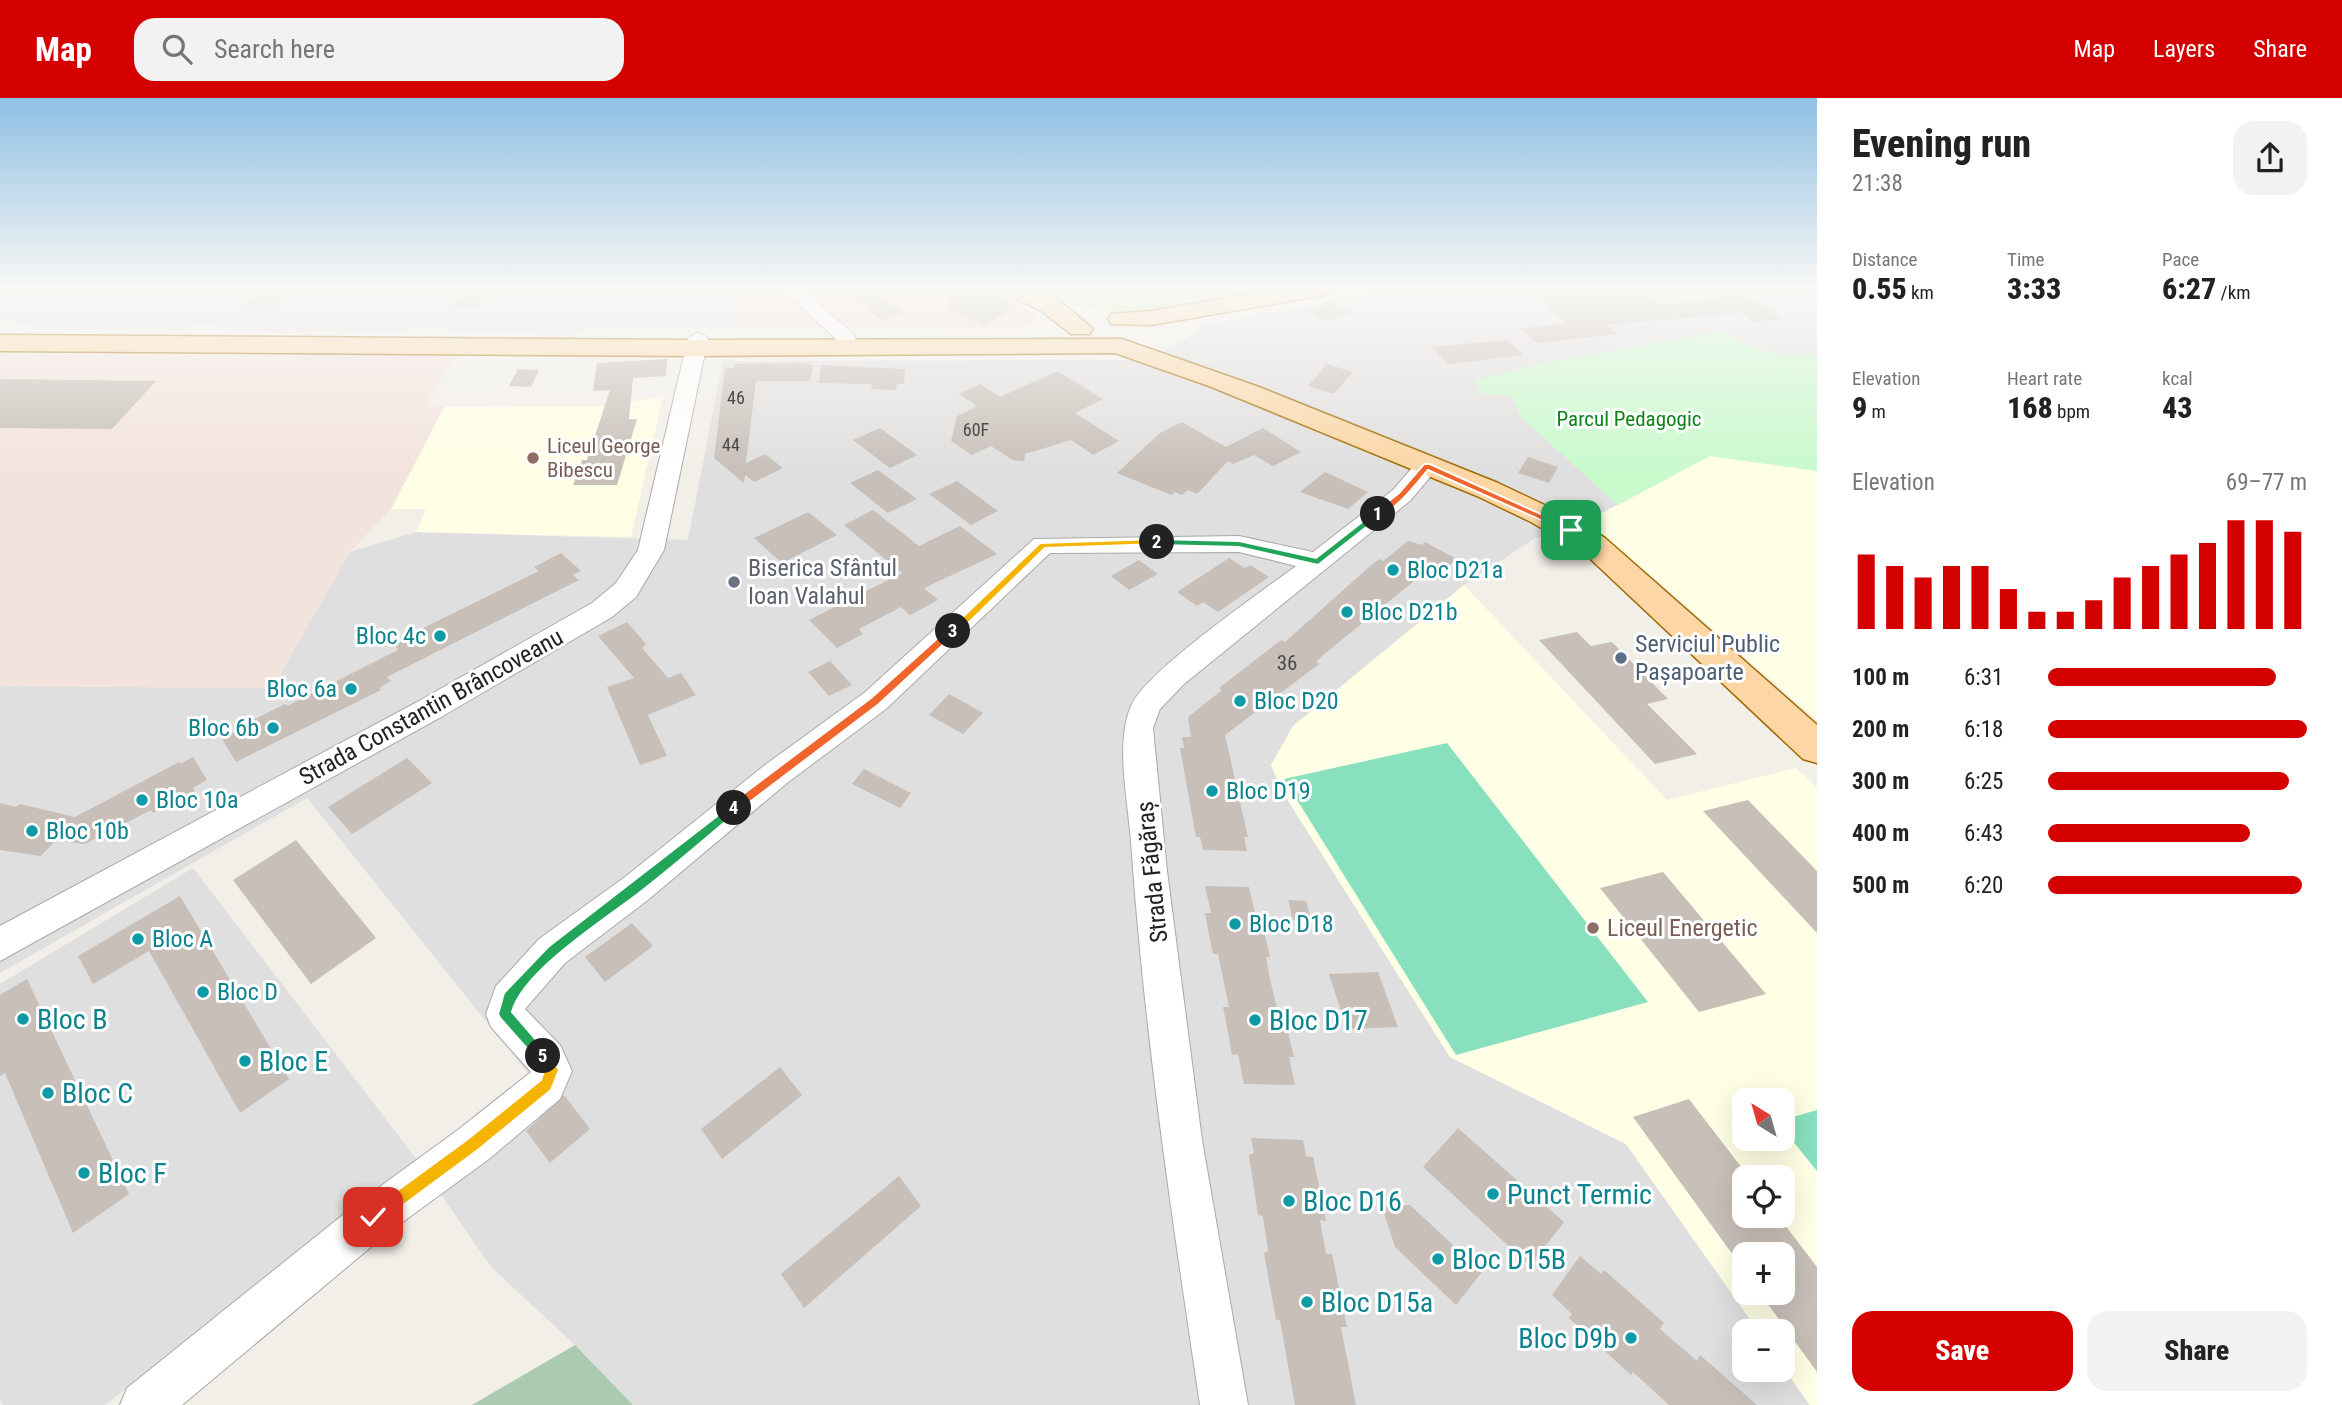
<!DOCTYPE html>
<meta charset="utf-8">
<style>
:root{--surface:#fff;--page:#f2f2f2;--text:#222;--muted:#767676;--accent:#d40000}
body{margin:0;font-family:"Roboto Condensed",sans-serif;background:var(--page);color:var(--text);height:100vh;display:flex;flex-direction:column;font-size:26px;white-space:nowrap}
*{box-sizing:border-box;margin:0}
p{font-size:23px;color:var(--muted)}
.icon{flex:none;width:38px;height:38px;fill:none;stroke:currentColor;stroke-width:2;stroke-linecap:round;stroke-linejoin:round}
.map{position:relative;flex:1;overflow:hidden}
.side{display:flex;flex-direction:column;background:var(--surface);width:525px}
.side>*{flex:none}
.needle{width:46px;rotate:323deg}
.fabs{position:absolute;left:1732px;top:990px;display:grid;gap:14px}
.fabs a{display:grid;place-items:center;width:63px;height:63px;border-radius:14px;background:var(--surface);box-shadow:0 7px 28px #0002;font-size:35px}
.pin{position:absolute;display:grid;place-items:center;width:60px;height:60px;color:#fff;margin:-30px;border-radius:14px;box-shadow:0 4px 10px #0006}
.km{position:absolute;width:35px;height:35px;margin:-18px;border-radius:50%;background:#222;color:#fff;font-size:19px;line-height:35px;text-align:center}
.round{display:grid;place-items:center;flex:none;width:74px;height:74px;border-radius:21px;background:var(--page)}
.head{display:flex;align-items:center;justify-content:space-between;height:119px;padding:0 35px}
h1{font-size:38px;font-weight:800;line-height:52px}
.metrics{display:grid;grid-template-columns:repeat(3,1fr);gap:10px;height:119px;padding:7px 35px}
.metrics div{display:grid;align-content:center}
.metrics b{font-size:30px;font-weight:800}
.metrics small{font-size:19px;font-weight:400}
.metrics p{font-size:19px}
.chart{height:196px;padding:14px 35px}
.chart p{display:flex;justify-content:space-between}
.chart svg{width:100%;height:126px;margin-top:7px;stroke:var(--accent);stroke-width:6}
.button{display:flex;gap:14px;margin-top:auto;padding:14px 35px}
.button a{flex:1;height:80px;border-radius:21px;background:var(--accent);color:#fff;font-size:28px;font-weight:800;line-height:80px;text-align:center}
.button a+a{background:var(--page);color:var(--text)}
ul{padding:0 35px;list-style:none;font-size:23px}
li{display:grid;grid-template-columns:112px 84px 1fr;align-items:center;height:52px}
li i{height:18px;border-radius:9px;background:var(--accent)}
header{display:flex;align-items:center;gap:42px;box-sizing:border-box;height:98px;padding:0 35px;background:var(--accent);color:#fff}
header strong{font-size:33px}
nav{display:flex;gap:38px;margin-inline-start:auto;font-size:24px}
.search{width:490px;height:63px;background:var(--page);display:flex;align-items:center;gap:18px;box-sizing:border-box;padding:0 24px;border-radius:21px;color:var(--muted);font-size:26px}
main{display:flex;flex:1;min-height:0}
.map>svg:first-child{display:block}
.residential{fill:#e0dfdf}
.commercial{fill:#f2dad9}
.education{fill:#ffffe5;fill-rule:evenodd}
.military{fill:#f3e3dd}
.grass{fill:#cdebb0}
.cemetery{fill:#aacbaf}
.park{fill:#c8facc}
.pitch{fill:#88e0be}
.parking{fill:#e2e2e2}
.building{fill:#c7bfb8}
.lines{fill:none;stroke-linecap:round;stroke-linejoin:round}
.minor-casing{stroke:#a9a9a9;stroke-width:2}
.major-casing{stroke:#a06b00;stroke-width:3}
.minor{fill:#fff;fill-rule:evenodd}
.major{fill:#fcd6a4;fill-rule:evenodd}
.split-1{fill:#f0652b;stroke:#fff;stroke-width:2}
.split-2{fill:#22a559;stroke:#fff;stroke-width:2}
.split-3{fill:#f5b400;stroke:#fff;stroke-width:2}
.split-4{fill:#f0652b;stroke:#fff;stroke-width:2}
.split-5{fill:#22a559;stroke:#fff;stroke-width:2}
.split-6{fill:#f5b400;stroke:#fff;stroke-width:2}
.education-dot{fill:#8d6e63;stroke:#fff;stroke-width:2.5}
.culture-dot{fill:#0f9aa8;stroke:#fff;stroke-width:2.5}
.worship-dot{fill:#6b7280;stroke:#fff;stroke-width:2.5}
.service-dot{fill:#5c6f8a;stroke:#fff;stroke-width:2.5}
.labels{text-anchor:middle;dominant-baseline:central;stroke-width:6;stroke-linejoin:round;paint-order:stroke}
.far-number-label{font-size:18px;fill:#4b4948}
.far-park-label{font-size:21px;fill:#0c8416;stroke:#fff}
.far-education-label{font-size:21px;fill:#785e54;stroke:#fff;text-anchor:start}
.number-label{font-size:21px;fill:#4b4948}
.worship-label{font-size:24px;fill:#5b616d;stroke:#fff;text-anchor:start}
.culture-label{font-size:24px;fill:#0d838f;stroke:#fff;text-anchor:start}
.service-label{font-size:24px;fill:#4e5e75;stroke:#fff;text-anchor:start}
.street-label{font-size:24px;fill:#222;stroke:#fff}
.education-label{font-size:24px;fill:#785e54;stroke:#fff;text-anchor:start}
.near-culture-label{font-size:28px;fill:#0d838f;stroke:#fff;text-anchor:start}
</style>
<header>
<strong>Map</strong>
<div class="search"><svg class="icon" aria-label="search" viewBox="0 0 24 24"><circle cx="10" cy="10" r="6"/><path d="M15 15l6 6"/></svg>Search here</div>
<nav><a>Map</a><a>Layers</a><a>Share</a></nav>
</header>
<main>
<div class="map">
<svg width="1817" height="1307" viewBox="0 0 1817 1307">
<rect width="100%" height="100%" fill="#f2efe9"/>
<g class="residential">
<polygon points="0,191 741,191 738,228 622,230 30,227 0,221"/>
<polygon points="1399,191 1817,191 1817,256 1780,258 1747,247 1724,233 1480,295 1513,298 1522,319 1618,407 1581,426 1535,440 1464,487 1271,667 1282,693 1450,959 1626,1046 1759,1234 1745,1234 1745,1272 1783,1272 1783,1269 1810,1307 633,1307 575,1247 492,1170 418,1064 105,1307 3,1307 0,1300 0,886 193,770 418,1063 530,978 307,700 0,875 0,588 272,590 350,454 416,434 688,442 723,263 1137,262 1178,247 1203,227"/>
</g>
<polygon class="commercial" points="741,191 992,191 1037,217 1031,226 1017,231 738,228"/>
<g class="education">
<polygon points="663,298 631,439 416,434 426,411 391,411 444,309 607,308"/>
<polygon points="1710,358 1817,373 1817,622 1654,480 1581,426"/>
<path d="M1464,487l203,215 129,-32 21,20v617h-7l-27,-38v-35h-24l-133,-188 -176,-87 -168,-266 -11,-26 22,-39zM1745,1003h38v38h-38zM1745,1080h38v38h-38zM1745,1157h38v38h-38z"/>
</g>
<polygon class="military" points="0,256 455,257 425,309 444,309 391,411 350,454 272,590 0,588"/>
<polygon class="grass" points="1184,191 1251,193 1144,217 1070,207 1048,198 1056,194"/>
<polygon class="cemetery" points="575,1247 633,1307 472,1307"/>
<path class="park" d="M1724,233c36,22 51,25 93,23v117l-107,-15 -92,49 -97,-88 -8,-20 -33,-4 -4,-13 73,-18z"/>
<g class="pitch">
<polygon points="1447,645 1648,904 1456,957 1284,681"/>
<polygon points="1817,1012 1817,1073 1783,1031 1783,1022"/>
</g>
<g class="parking">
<polygon points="186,226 189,232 32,232 30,227"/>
<polygon points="235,227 404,228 409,234 236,233"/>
<polygon points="444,228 584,230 588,236 446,234"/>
</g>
<g class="building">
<polygon points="259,191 291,191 276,208 244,207"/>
<polygon points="462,191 491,191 479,209 451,209"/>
<polygon points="842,191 873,191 905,215 881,222"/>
<polygon points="1525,191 1655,191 1656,206 1721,200 1708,191 1740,191 1783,221 1754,224 1741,215 1607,227 1619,236 1537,245 1521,231 1566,225"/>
<polygon points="992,195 1020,208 983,227 948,210 949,196"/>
<polygon points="1330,203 1352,215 1328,224 1307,212"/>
<polygon points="1507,242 1523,257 1448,266 1431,249"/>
<polygon points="667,261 666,278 633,280 629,321 637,321 617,387 573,387 582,362 587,362 610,292 593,293 597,265"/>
<polygon points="804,265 813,267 810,283 756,283 746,365 765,356 783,370 754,384 745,377 744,385 714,360 725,270 734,270 735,266"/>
<polygon points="1327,266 1353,274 1334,296 1308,288"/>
<polygon points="821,267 905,271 904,286 897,286 896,292 871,291 872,286 819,285"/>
<polygon points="518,271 539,272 531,289 509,288"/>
<polygon points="1057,273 1103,301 1075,315 1119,343 1093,357 1071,342 1025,356 1024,363 1013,362 991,348 972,357 951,343 957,318 977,308 959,296 980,286 1000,299"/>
<polygon points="0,281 156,283 112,331 0,330"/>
<polygon points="1182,324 1226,349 1263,330 1301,354 1273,368 1254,357 1233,366 1228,363 1197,396 1188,392 1182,397 1175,394 1171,397 1117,375 1160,335"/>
<polygon points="880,330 917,357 890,370 853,342"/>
<polygon points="1528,359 1558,369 1549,385 1518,375"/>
<polygon points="878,372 917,401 888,415 850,385"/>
<polygon points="1325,374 1368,394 1348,411 1300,394"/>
<polygon points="957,383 998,413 971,427 929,396"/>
<polygon points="873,412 919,448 960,428 997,456 924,490 938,502 910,517 901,509 859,531 863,536 837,550 809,522 902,475 844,427"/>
<polygon points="808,414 837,437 782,465 754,440"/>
<polygon points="1408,443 1422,447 1425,444 1457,461 1440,475 1430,470 1322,558 1316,564 1319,566 1225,637 1248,739 1244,739 1247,753 1203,752 1200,739 1196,739 1180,650 1184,650 1182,639 1191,639 1188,619 1222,592 1219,590 1232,580 1281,542 1285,544 1368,470 1379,461 1383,463"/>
<polygon points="561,455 581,473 573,477 579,482 387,579 391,583 379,590 381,592 236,664 222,641 246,628 245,626 285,606 287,608 398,552 394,547 415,537 413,535 539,473 534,469"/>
<polygon points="1229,460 1245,470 1250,467 1269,479 1218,514 1203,504 1197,508 1177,494"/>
<polygon points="1139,462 1158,476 1129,492 1111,478"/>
<polygon points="627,524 646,546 642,550 668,580 681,575 696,597 648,617 667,658 640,667 607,589 634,580 598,538"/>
<polygon points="1577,534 1591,548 1612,544 1668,601 1647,606 1697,656 1655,666 1539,542"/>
<polygon points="830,563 852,587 829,598 808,574"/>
<polygon points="949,596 983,615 963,636 929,617"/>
<polygon points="193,659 207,682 193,690 195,693 153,715 151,712 85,746 55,743 41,758 0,752 0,705 16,709 20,706 75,719 179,664 180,666"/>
<polygon points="407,660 432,685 352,736 328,709"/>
<polygon points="864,671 911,695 900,710 852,686"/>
<polygon points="1748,702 1817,773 1817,835 1703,713"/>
<polygon points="296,742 376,840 311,886 233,782"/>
<polygon points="1663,774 1766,896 1699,914 1600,790"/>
<polygon points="1205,788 1249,789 1255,815 1260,816 1270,859 1266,859 1270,881 1277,910 1282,910 1294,959 1289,959 1295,987 1244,986 1238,956 1232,957 1228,934 1223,909 1229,909 1218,856 1213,856 1209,837 1205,815 1211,815"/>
<polygon points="180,798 289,981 240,1015 149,853 93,886 78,858"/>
<polygon points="1288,802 1306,803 1311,822 1293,822"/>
<polygon points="632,825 653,848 605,884 585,859"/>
<polygon points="1378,874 1398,929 1347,931 1329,876"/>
<polygon points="27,881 129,1096 73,1135 5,975 0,978 0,897"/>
<polygon points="780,969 802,997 722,1061 701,1031"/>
<polygon points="564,997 590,1031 550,1065 526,1033"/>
<polygon points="1689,1001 1745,1074 1745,1118 1778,1118 1817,1169 1817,1274 1760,1195 1783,1195 1783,1157 1733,1157 1633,1019"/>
<polygon points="1458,1030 1564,1124 1530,1168 1423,1069"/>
<polygon points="1251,1040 1303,1042 1306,1058 1313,1059 1326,1123 1320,1122 1326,1156 1332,1156 1347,1229 1341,1229 1356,1307 1295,1307 1280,1222 1276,1222 1264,1155 1268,1153 1263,1118 1258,1117 1249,1057 1254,1055"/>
<polygon points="899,1078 921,1108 804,1210 781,1176"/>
<polygon points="1410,1107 1482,1174 1456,1207 1395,1149 1382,1109"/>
<polygon points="1580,1158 1601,1176 1604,1172 1664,1225 1660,1231 1697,1263 1700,1257 1757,1307 1669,1307 1633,1274 1631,1277 1569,1220 1572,1216 1552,1197"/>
</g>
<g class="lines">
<g class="minor-casing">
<g id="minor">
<polygon points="782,191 803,191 853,236 856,240 853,244 839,244"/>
<polygon points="698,234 708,240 664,452 636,499 612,519 441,619 0,863 0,828 419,603 592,505 616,485 638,452 688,240"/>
<path d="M1427,361l9,2 3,5 -28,34 -227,184 -24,25 -7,19 14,143 35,269 46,265h-48c-28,-187 -56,-374 -69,-563 -3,-41 -16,-99 0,-136 15,-35 129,-113 165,-140l-57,-14 -189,1 -164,156 -99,74 -138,116 -84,64 -40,46 35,36 12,26 -12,28 -71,60 -100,73 -207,173h-62l7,-17 232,-186 100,-73 72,-57 -40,-45 -5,-13 10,-28 43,-47 86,-62 140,-112 99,-72 170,-154 205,-3 74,16 80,-62 25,-29z"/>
</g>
</g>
<g class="major-casing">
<g id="major">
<polygon points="1004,191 1034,191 1061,204 1093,231 1089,236 1071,236 1043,214 1008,196"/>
<polygon points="1279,191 1332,191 1328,196 1320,198 1151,227 1111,226 1108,221 1111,216 1151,213"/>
<polygon points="0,237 695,242 1122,241 1259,289 1498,385 1580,424 1605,440 1817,627 1817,665 1803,661 1583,454 1531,424 1477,398 1209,288 1115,255 695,258 0,253"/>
</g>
</g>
<use href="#minor" class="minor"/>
<use href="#major" class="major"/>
</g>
<linearGradient id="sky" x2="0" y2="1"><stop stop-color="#8fc0e4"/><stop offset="0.51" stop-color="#f9f8f5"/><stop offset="1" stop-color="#f9f8f5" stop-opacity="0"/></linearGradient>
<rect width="1817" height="374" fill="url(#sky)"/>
<path class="split-1" d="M1424,366h6l146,66 -8,2 -140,-62c-11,13 -36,46 -53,46v-4l24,-19z"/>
<polygon class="split-2" points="1375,414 1383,416 1318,467 1239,449 1157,447 1152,444 1157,441 1239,443 1316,460"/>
<polygon class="split-3" points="1157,441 1161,446 1045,450 957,536 948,533 1040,445"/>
<polygon class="split-4" points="949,530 958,533 879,606 738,713 730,713 730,706 871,600"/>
<path class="split-5" d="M734,705l4,1v7c-32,27 -65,56 -99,82 -34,26 -116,78 -127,119l38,44 -2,5h-10l-38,-43 -2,-4 6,-21 44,-46z"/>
<polygon class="split-6" points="543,951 548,953 559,972 551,992 479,1051 379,1125 368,1125 368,1114 468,1041 541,982 544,973 536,958"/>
<g class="education-dot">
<circle cx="533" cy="360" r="7"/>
<circle cx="1593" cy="830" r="7"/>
</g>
<g class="culture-dot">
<circle cx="1393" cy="472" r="7"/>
<circle cx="1347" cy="514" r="7"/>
<circle cx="440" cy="538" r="7"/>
<circle cx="351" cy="591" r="7"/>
<circle cx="1240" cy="603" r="7"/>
<circle cx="273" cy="630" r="7"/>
<circle cx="1212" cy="693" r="7"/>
<circle cx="142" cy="702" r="7"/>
<circle cx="32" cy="733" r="7"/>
<circle cx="1235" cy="826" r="7"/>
<circle cx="138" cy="841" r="7"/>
<circle cx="203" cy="894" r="7"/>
<circle cx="23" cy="921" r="7"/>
<circle cx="1255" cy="922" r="7"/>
<circle cx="245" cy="963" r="7"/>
<circle cx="48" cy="995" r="7"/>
<circle cx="84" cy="1075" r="7"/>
<circle cx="1493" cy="1096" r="7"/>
<circle cx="1289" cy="1103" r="7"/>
<circle cx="1438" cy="1161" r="7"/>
<circle cx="1307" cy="1204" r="7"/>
<circle cx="1631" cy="1240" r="7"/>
</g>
<circle class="worship-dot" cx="734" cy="484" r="7"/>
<circle class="service-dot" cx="1621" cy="560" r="7"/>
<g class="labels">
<g class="far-number-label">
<text x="736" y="299">46</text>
<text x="976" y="331">60F</text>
<text x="731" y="346">44</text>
</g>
<g class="far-park-label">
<text x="1629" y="321">Parcul Pedagogic</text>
</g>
<g class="far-education-label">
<text x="547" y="348">Liceul George<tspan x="547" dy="24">Bibescu</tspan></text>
</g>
<g class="number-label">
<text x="1287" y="565">36</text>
</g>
<g class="worship-label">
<text x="748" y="470">Biserica Sfântul<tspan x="748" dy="28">Ioan Valahul</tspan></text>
</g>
<g class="culture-label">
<text x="1407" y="472">Bloc D21a</text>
<text x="1361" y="514">Bloc D21b</text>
<text x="426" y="538" text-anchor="end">Bloc 4c</text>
<text x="337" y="591" text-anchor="end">Bloc 6a</text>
<text x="1254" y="603">Bloc D20</text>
<text x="259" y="630" text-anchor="end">Bloc 6b</text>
<text x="1226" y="693">Bloc D19</text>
<text x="156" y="702">Bloc 10a</text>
<text x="46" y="733">Bloc 10b</text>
<text x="1249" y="826">Bloc D18</text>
<text x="152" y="841">Bloc A</text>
<text x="217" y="894">Bloc D</text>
</g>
<g class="service-label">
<text x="1635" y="546">Serviciul Public<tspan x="1635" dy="28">Pașapoarte</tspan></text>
</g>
<g class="street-label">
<text transform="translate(431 609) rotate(-29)">Strada Constantin Brâncoveanu</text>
<text transform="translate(1152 774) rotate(-96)">Strada Făgăraș</text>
</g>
<g class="education-label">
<text x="1607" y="830">Liceul Energetic</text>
</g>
<g class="near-culture-label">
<text x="37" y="921">Bloc B</text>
<text x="1269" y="922">Bloc D17</text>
<text x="259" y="963">Bloc E</text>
<text x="62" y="995">Bloc C</text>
<text x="98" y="1075">Bloc F</text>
<text x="1507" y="1096">Punct Termic</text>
<text x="1303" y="1103">Bloc D16</text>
<text x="1452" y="1161">Bloc D15B</text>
<text x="1321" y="1204">Bloc D15a</text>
<text x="1617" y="1240" text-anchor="end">Bloc D9b</text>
</g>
</g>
</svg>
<div class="fabs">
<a><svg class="needle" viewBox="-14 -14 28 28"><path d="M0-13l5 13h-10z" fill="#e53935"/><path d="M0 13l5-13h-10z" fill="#767676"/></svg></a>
<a><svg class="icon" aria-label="locate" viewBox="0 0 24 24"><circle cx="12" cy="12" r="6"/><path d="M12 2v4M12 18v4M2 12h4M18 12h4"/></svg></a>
<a>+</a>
<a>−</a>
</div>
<div class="pin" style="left:1571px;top:432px;background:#1e9e55"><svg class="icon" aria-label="arrive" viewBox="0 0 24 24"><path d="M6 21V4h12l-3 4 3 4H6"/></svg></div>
<div class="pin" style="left:373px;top:1119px;background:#d93025"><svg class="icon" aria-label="check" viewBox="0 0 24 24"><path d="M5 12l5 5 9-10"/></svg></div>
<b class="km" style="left:1378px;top:416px">1</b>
<b class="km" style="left:1157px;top:444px">2</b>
<b class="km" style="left:953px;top:533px">3</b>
<b class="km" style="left:734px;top:710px">4</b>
<b class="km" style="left:543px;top:958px">5</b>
</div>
<section class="side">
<div class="head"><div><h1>Evening run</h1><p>21:38</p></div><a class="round"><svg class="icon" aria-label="share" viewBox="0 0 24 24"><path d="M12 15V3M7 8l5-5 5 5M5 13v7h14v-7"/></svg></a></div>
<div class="metrics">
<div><p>Distance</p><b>0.55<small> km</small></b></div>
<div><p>Time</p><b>3:33</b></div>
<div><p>Pace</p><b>6:27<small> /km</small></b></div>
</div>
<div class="metrics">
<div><p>Elevation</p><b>9<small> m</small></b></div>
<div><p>Heart rate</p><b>168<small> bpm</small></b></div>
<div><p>kcal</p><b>43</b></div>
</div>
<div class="chart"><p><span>Elevation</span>69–77 m</p>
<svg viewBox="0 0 160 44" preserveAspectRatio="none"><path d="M5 44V18M15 44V22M25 44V26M35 44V22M45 44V22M55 44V30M65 44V38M75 44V38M85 44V34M95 44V26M105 44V22M115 44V18M125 44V14M135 44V6M145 44V6M155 44V10"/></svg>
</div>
<ul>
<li><b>100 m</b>6:31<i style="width:88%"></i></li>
<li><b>200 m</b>6:18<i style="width:100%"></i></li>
<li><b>300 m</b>6:25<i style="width:93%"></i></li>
<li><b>400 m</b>6:43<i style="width:78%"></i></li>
<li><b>500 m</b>6:20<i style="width:98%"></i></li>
</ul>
<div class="button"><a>Save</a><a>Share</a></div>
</section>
</main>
